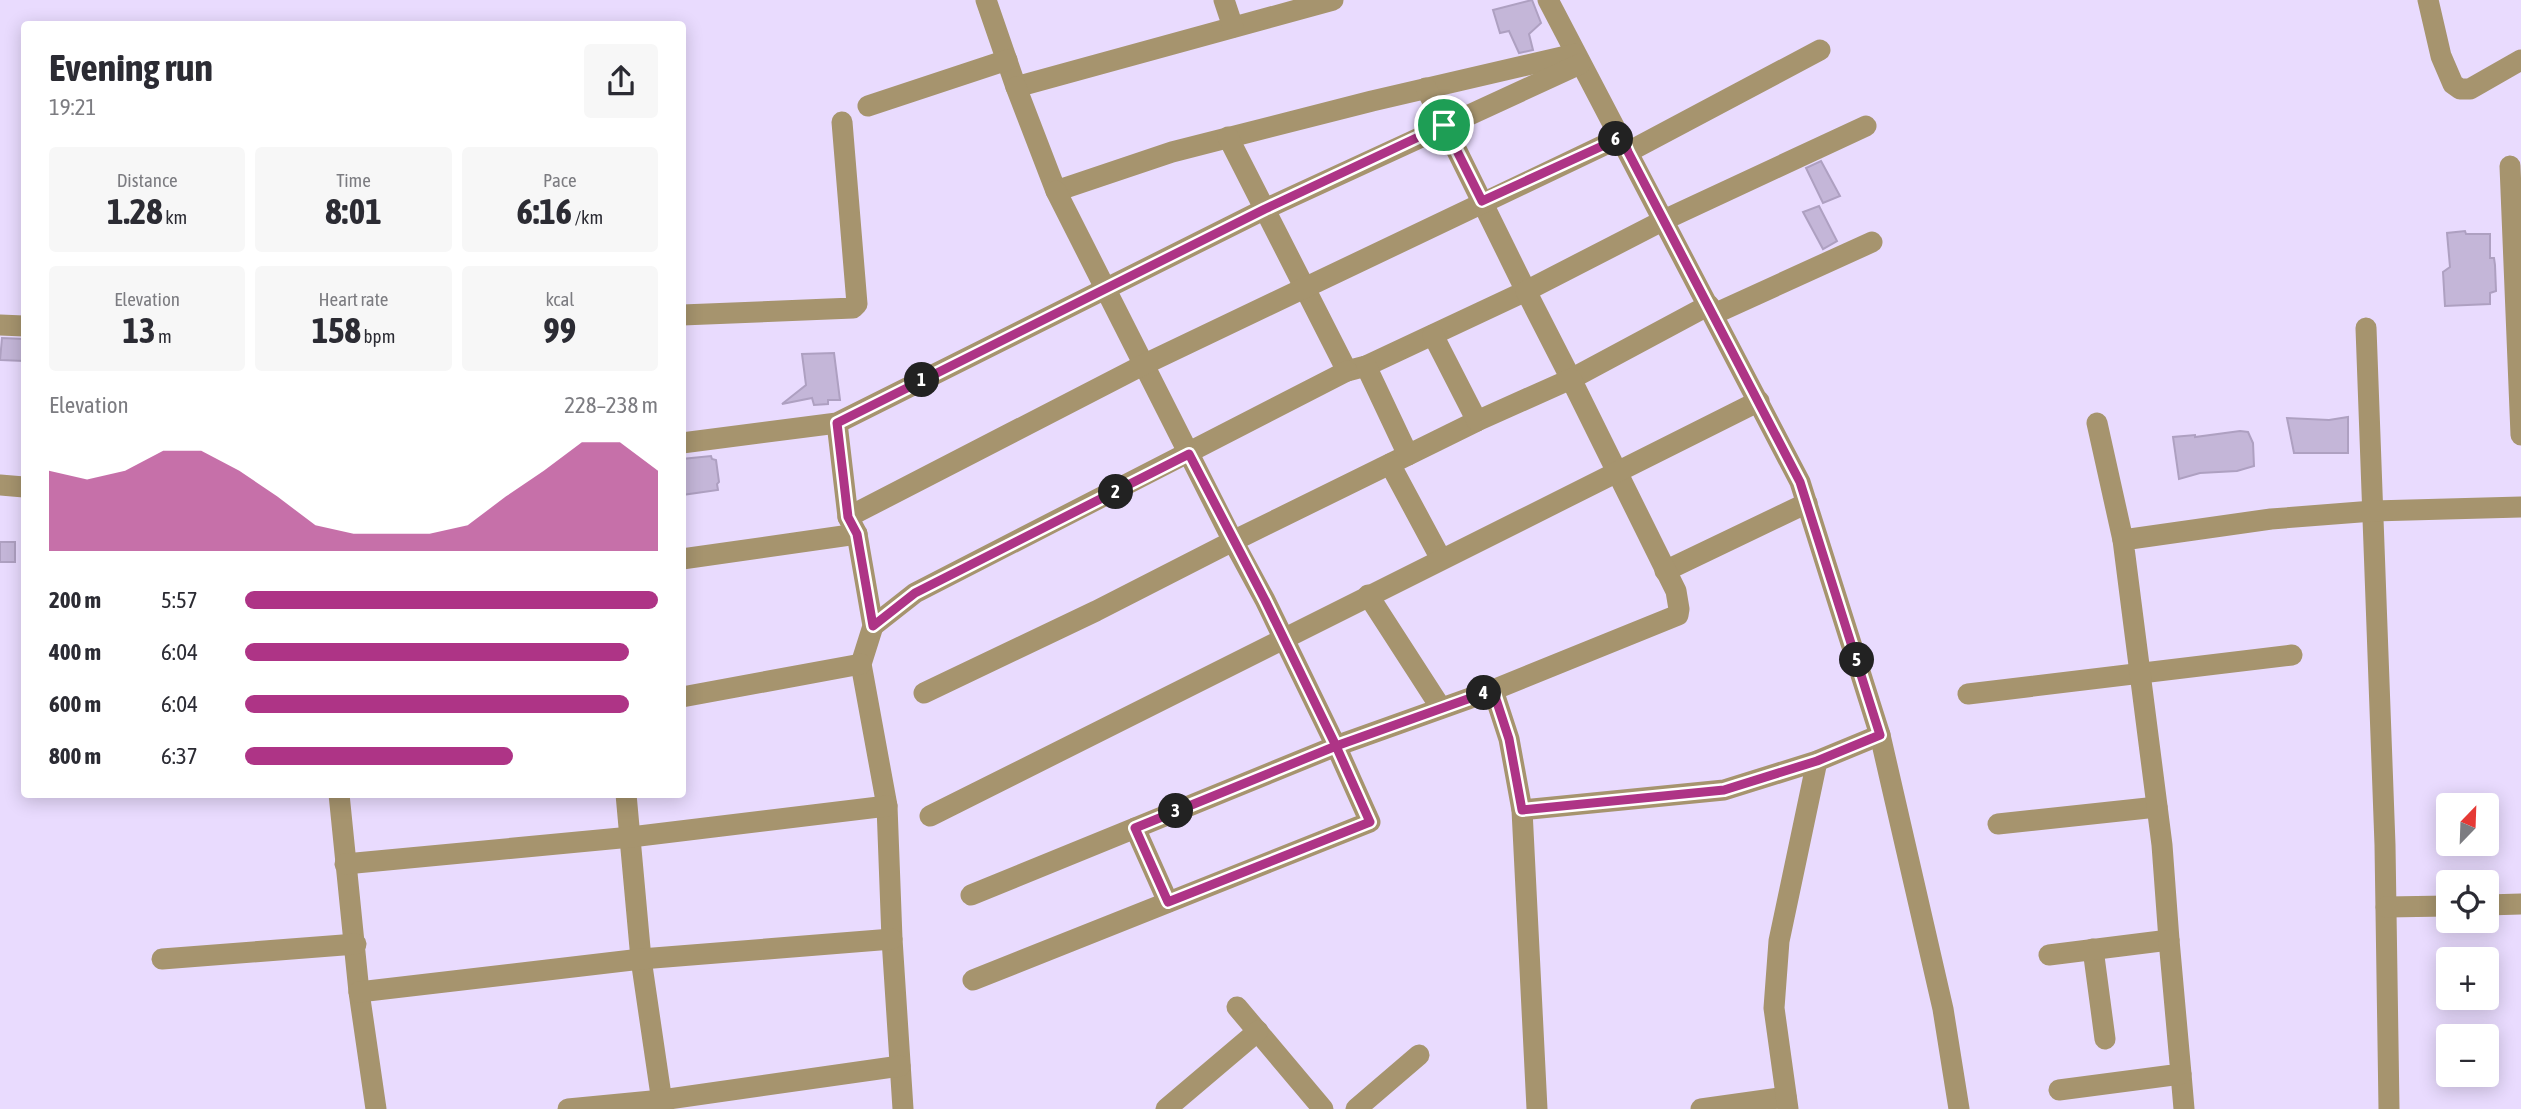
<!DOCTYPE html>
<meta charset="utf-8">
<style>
:root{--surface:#fff;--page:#f7f7f7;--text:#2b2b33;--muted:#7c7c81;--accent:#ae3486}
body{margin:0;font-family:"Asap Condensed",sans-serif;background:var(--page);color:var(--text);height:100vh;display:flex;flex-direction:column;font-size:26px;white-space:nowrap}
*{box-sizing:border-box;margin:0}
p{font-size:23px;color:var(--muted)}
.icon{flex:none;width:38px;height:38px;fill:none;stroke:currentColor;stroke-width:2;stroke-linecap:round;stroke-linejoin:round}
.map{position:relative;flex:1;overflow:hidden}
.panel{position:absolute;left:21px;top:21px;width:665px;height:777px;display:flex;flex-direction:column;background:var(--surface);border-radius:7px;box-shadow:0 4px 18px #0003}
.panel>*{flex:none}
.needle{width:46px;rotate:23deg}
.buttons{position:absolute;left:2436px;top:793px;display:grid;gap:14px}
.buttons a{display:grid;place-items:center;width:63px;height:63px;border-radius:7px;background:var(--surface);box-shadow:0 4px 18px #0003;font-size:35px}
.pin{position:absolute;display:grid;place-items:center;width:60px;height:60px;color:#fff;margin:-30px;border:4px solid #fff;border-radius:50%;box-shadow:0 2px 7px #0007}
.km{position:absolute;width:35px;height:35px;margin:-18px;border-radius:50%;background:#222;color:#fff;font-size:19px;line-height:35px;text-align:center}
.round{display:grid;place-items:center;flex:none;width:74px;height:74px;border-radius:7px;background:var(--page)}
.headline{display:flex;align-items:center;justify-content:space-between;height:119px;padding:0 28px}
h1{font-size:38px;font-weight:700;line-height:52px}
.metrics{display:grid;grid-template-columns:repeat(3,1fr);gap:10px;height:119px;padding:7px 28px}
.metrics div{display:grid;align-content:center;border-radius:7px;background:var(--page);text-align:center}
.metrics b{font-size:35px;font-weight:700}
.metrics small{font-size:19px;font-weight:400}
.metrics p{font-size:19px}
.chart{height:196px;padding:14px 28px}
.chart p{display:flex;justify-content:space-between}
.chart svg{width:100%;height:126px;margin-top:7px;fill:var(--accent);opacity:.7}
ul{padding:0 28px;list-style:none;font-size:23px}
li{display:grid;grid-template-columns:112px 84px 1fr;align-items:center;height:52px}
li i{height:18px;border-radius:9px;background:var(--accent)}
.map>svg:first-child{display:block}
.building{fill:#c4b6d8;stroke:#aea0c1;stroke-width:2}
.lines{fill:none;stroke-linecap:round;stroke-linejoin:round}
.minor{stroke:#a6946e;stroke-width:21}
.route-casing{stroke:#fff;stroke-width:14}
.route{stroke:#ae3486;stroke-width:9}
</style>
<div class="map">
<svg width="2521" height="1109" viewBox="0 0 2521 1109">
<rect width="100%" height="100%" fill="#e9dbfe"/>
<g class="building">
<polygon points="1532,0 1541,23 1529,34 1533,50 1519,53 1509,31 1500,33 1493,10"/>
<polygon points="1821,161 1840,196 1823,203 1806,168"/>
<polygon points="1819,206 1837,241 1823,249 1803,212"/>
<polygon points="2465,231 2466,234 2490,234 2490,258 2494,258 2495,265 2496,291 2490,293 2490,304 2445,306 2443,272 2450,267 2447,233"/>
<polygon points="2,338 24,339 24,361 0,360"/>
<polygon points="834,353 840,400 828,400 828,404 814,405 812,398 782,404 806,385 802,354"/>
<polygon points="2348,417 2348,453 2294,453 2287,418 2329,420"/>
<polygon points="2240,431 2248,432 2253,443 2254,466 2237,471 2200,473 2179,479 2173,437 2195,435 2195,437"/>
<polygon points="711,456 712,459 716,460 719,482 717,484 718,490 682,495 682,459"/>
<rect x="0" y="542" width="15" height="20"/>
</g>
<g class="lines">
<g class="minor">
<polyline points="986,0 1016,87 1333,0"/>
<polyline points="1224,0 1233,27"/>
<polyline points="1548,0 1800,482 1880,735 1943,1009 1959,1109"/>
<polyline points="2428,0 2441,56 2453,84 2460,89 2470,89 2521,60"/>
<polyline points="1016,87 1056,191 1172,152 1372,101 1575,54"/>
<polyline points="868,106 1007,60"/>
<polyline points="1228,137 1347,371 1366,366 1526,291 1426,88"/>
<polyline points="1628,152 1820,50"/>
<polyline points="2510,166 2521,435"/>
<polyline points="1056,191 1233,541 1408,455"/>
<polyline points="1709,305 1571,379 1526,291 1664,220 1866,126"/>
<polyline points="1714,314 1872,242"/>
<polyline points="682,315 853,308 857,304 842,122"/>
<polyline points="0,325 24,326"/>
<polyline points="2366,328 2385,845 2389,1109"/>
<polyline points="1366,366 1408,455 1477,421"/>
<polyline points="837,423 848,517 857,534 873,626 861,664 887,806 892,939 903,1109"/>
<polyline points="2097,423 2123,540"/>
<polyline points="682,443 837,423 1265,209 1580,64"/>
<polyline points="1390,464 1441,559"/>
<polyline points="0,485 24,487"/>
<polyline points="848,517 1143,365 1621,137"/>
<polyline points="682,559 857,534"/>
<polyline points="1665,571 1807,503"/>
<polyline points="1368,595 1441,708"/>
<polyline points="873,626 915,593 1347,371"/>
<polyline points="1493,690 1509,739 1522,810 1537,1109"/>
<polyline points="924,693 1096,611 1233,541 1265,600 1336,746 1493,690 1678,615 1679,609 1676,591 1571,379 1477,421 1433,335"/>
<polyline points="1968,694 2292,655"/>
<polyline points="682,697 861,664"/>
<polyline points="339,794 359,992 376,1109"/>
<polyline points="626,794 641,959 663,1109"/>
<polyline points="1522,810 1724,790 1817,761 1880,735"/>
<polyline points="930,816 1759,401"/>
<polyline points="1998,824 2157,807"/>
<polyline points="1135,828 1168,902"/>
<polyline points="345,864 631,837 887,806"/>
<polyline points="971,895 1336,746 1370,822 973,980"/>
<polyline points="2487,905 2521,904"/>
<polyline points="2386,907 2448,906"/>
<polyline points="2093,949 2105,1039"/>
<polyline points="2049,955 2169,940 2162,845 2123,540 2271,519 2373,511 2521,507"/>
<polyline points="162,959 356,944"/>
<polyline points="359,992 641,959 892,939"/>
<polyline points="1237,1007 1323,1109"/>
<polyline points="2181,1074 2184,1109"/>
<polyline points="2059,1090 2181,1074 2169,940"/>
<polyline points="568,1109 662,1100 900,1066"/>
<polyline points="1166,1109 1258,1031"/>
<polyline points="1356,1109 1419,1055"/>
<polyline points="1701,1109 1786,1097"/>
<polyline points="1788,1109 1774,1008 1779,941 1817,761"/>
</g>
</g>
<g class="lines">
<g class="route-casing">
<polyline id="route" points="1444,125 1265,209 837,423 848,517 857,534 873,626 915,593 1189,454 1265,600 1336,746 1135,828 1168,902 1370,822 1336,746 1493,690 1509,739 1522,810 1724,790 1817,761 1880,735 1800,482 1628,152 1622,137 1482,201 1444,125"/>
</g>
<use href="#route" class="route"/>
</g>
</svg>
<div class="buttons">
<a><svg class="needle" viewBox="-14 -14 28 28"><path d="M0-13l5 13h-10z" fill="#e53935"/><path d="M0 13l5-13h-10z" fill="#7c7c81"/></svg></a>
<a><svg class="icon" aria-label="locate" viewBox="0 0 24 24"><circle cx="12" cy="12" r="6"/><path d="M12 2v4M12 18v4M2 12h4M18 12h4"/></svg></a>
<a>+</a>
<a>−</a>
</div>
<div class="pin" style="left:1444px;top:125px;background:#1e9e55"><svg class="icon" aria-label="arrive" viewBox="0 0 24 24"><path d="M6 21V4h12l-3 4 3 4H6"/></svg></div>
<b class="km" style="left:922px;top:380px">1</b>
<b class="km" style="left:1116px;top:492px">2</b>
<b class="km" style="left:1176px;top:811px">3</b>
<b class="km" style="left:1484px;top:693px">4</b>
<b class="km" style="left:1857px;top:660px">5</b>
<b class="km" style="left:1616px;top:139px">6</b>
<section class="panel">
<div class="headline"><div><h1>Evening run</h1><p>19:21</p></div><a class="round"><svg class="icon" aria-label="share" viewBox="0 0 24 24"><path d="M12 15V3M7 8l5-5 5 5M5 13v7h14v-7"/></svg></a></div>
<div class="metrics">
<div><p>Distance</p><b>1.28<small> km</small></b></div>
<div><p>Time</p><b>8:01</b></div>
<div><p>Pace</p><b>6:16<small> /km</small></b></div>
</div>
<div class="metrics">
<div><p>Elevation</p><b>13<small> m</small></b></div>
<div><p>Heart rate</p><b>158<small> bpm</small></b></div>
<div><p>kcal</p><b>99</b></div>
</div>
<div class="chart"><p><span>Elevation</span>228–238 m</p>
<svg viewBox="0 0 160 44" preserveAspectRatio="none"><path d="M0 44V16L10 19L20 16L30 9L40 9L50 16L60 25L70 35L80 38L90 38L100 38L110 35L120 25L130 16L140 6L150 6L160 16V44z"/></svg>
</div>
<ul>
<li><b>200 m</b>5:57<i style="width:100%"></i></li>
<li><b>400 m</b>6:04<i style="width:93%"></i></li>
<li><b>600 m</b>6:04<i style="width:93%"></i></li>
<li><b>800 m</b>6:37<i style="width:65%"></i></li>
</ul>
</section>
</div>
